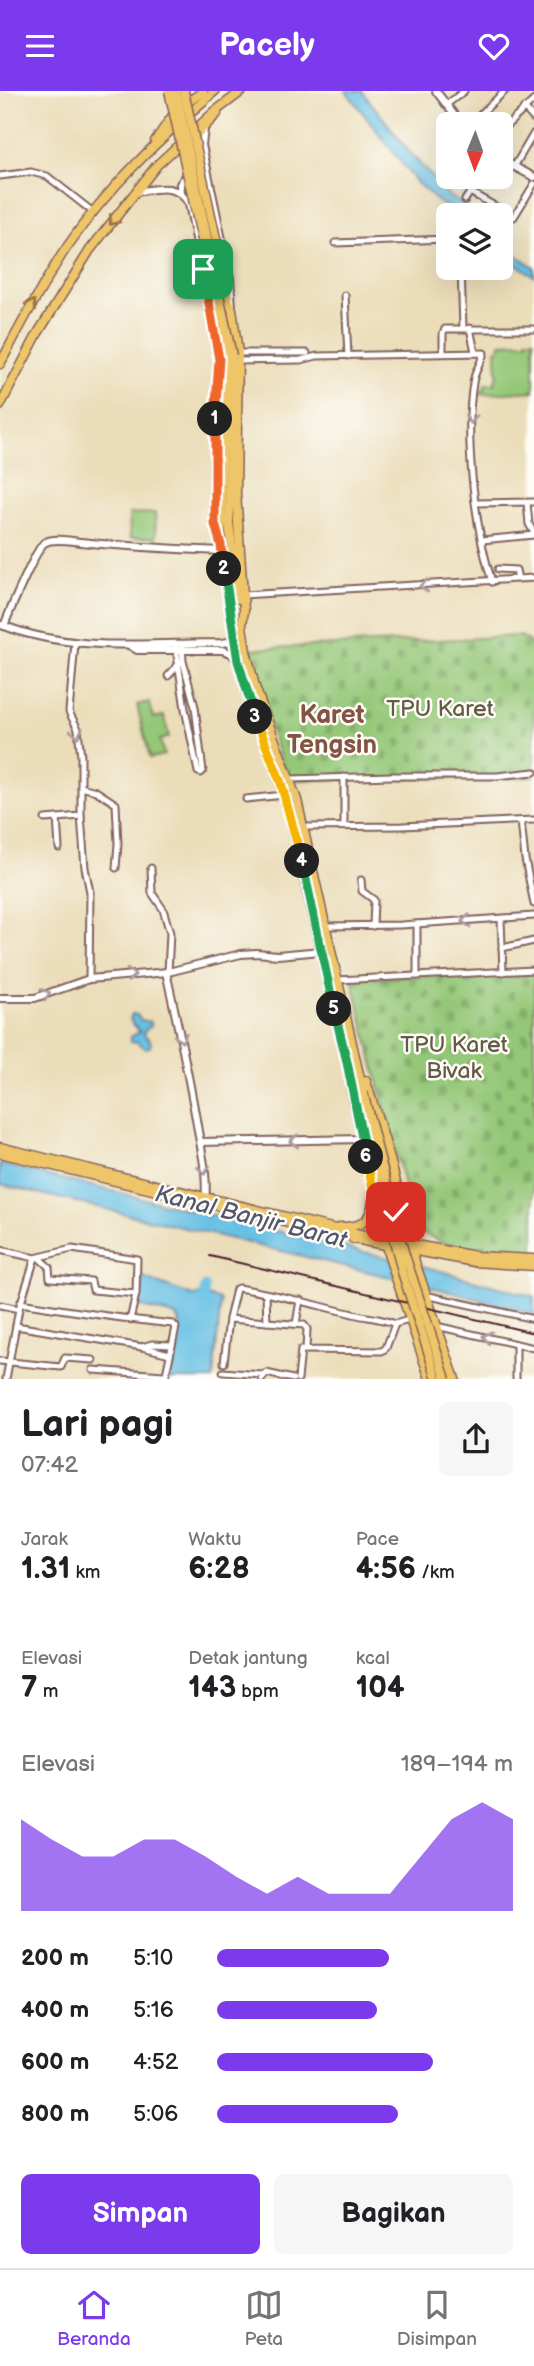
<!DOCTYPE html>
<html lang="id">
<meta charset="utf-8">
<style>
:root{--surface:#fff;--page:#f6f6f6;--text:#202124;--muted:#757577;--line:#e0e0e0;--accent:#7c3aed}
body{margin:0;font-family:"Balsamiq Sans",sans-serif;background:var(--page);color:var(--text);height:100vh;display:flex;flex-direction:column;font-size:26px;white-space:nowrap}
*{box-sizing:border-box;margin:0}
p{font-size:23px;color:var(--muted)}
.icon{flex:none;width:38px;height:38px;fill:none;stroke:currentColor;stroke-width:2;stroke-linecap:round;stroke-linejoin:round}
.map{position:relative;height:1288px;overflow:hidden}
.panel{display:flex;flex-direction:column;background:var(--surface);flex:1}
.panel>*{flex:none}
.needle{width:46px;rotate:181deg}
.tools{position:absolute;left:436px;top:21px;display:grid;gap:14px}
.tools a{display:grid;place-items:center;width:77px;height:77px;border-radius:10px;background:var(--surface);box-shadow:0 7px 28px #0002;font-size:35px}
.pin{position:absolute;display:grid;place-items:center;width:60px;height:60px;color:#fff;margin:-30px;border-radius:14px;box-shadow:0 4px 10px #0006}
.km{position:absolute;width:35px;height:35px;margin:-18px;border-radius:50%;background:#222;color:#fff;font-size:19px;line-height:35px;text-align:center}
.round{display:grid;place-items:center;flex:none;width:74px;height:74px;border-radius:10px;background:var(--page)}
.summary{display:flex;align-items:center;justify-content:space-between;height:119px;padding:0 21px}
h1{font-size:38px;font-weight:700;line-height:52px}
.stats{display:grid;grid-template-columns:repeat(3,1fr);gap:10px;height:119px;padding:7px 21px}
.stats div{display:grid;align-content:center}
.stats b{font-size:30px;font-weight:700}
.stats small{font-size:19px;font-weight:400}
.stats p{font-size:19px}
.chart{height:196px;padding:14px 21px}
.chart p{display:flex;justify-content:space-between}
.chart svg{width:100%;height:126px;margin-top:7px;fill:var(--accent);opacity:.7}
.primary-button{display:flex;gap:14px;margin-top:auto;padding:14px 21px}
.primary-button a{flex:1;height:80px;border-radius:10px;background:var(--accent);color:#fff;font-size:28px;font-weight:700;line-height:80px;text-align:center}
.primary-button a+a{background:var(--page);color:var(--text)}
ul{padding:0 21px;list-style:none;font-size:23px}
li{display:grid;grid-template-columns:112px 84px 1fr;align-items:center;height:52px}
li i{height:18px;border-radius:9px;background:var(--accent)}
header{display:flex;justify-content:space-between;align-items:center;height:91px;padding:0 21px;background:var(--accent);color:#fff;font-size:32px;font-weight:700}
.tabs{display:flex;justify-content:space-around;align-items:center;height:98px;border-top:2px solid var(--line);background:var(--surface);font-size:19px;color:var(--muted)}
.tabs a{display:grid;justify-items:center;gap:4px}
.tabs .current{color:var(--accent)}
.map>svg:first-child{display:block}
.green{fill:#94c777;stroke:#6f7351;stroke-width:2}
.cemetery{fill:url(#cemetery-stones);stroke:#6f7351;stroke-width:2}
.water{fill:#66c0e4;stroke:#587088;stroke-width:2}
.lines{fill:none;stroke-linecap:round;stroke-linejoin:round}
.river{stroke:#66c0e4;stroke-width:9}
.minor-casing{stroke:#82625d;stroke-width:9}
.tertiary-casing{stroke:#82625d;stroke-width:10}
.primary-casing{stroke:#82625d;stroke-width:11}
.minor{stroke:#fff;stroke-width:5}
.tertiary{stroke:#fff;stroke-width:6}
.primary{stroke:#eec569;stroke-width:8}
.rail{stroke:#4a1f2b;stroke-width:2}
.primary-bridge-casing{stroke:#82625d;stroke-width:11;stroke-linecap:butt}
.primary-bridge{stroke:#eec569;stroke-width:8}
.oneway{stroke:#9c724a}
.oneway2{stroke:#ae9aa0}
.split-1-casing{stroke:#fff;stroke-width:14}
.split-2-casing{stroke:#fff;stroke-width:14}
.split-3-casing{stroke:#fff;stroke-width:14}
.split-4-casing{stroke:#fff;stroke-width:14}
.split-5-casing{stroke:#fff;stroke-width:14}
.split-6-casing{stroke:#fff;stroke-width:14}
.split-7-casing{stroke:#fff;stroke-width:14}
.split-1{stroke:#f0652b;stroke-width:9}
.split-2{stroke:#f0652b;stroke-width:9}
.split-3{stroke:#22a559;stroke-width:9}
.split-4{stroke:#f5b400;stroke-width:9}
.split-5{stroke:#22a559;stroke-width:9}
.split-6{stroke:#22a559;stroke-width:9}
.split-7{stroke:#f5b400;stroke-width:9}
.labels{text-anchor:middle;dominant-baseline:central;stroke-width:5;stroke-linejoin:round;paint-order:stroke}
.park-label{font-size:23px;fill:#645a46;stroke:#fdfcf7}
.water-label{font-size:24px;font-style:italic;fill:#54576c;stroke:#fdfcf7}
.quarter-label{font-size:26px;font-weight:bold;fill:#835443;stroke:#fdfcf7}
</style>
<header><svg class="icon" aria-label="menu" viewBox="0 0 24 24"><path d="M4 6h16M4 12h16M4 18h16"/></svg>Pacely<svg class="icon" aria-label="heart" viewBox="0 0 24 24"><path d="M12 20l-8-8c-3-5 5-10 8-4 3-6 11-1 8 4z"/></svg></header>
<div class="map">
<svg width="534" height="1288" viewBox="0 0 534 1288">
<defs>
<pattern id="cemetery-stones" width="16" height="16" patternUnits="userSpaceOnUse" patternTransform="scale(1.75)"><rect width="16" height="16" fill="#94c777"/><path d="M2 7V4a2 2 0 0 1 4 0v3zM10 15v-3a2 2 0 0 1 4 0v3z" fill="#81aa67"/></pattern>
</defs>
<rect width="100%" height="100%" fill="#fdfcf7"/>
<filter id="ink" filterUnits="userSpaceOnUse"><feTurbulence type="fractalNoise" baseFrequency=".0143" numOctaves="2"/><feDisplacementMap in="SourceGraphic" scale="14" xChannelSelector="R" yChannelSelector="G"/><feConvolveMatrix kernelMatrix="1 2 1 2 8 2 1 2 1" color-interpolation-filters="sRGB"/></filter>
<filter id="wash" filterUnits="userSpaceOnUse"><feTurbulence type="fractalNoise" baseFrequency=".00686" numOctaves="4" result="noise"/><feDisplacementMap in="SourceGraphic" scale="28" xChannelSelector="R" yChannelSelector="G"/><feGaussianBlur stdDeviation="1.57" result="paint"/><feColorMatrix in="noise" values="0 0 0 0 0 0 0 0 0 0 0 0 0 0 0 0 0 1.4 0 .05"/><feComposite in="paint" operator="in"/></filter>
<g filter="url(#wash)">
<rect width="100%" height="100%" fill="#ebddb9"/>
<g class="green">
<polygon points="527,248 534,248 534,300 475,304 476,300 484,300 485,293 494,293 497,284 496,259 500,257 501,252 527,251"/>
<polygon points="155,422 156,446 130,447 129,423"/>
<polygon points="149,611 153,627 164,625 169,646 160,649 164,664 150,667 137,614"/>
</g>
<g class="cemetery">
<polygon points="521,545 534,555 534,686 288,689 254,592 250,558"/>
<path d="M534,882v280c-33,0 -97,-3 -120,-28l-62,-246z"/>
</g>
<g class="water">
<polygon points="346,0 362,0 411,63 451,107 462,112 471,124 458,124 452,117 441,113 417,92"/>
<polygon points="500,153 534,176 534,185 501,163"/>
<polygon points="132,923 137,924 141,929 151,931 151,935 146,938 144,943 151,951 150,956 145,957 138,951 131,951 130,946 140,941 130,929"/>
<polygon points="0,1073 430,1177 534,1206 534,1223 436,1197 0,1093"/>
<polygon points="143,1187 193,1205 203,1204 221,1209 213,1288 166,1288 180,1230 174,1224 141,1216 140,1213"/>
</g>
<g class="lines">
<polyline class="river" points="203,1215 205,1196"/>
</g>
</g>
<g filter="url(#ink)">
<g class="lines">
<g class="minor-casing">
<g id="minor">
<polyline points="446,14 464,0"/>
<polyline points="524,17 534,28"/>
<polyline points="470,33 505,0"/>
<polyline points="500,41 534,9"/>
<polyline points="514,76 534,42"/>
<polyline points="0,85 31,81 47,85 93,121"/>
<polyline points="470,101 514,126 534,93"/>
<polyline points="465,109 480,86"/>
<polyline points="335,152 448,148"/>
<polyline points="461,177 463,237"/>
<polyline points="345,204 348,265"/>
<polyline points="470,237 475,261"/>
<polyline points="238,262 307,262"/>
<polyline points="443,262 443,242 445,238 534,238"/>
<path d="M238,270l63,-1 16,-4 167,-3c-3,10 -10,19 -11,30 -9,57 2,145 19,199"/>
<polyline points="476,412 534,411"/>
<polyline points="527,412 529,433 534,442"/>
<polyline points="482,449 534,444"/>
<polyline points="498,478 516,479 518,488"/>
<polyline points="243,504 534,487"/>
<polyline points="75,552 69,621 78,638 81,666 81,725 85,777 90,801 89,888"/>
<polyline points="176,557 185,618 198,681 201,682 203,680 195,616 183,570 182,555"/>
<polyline points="168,585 180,572"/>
<polyline points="344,686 344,735"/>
<polyline points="290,688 392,685 497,685 534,681"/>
<polyline points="81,696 96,700 116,713 118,753 116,777"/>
<polyline points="246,708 284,704"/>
<polyline points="57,727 59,757"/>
<polyline points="45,728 81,725"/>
<polyline points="521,730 525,768 534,813"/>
<polyline points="304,736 402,735 534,729"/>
<polyline points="151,777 152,802 163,818 170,842 168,881"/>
<polyline points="361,789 362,800 374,809 373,835"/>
<polyline points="501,828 503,881"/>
<polyline points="417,833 417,885"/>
<polyline points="326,835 401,834 534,825"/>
<polyline points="502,857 534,850"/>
<polyline points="337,889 534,879"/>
<polyline points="0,1159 35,1167 72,1158 137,1168 136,1203 130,1229"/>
<polyline points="39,1167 49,1176 50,1187 91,1190 93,1199 136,1203"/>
<polyline points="266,1203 267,1231"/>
<polyline points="425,1204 534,1228"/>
<path d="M20,1212c51,8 102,16 153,21l3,3 -11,52"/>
<polyline points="0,1214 19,1218"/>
<polyline points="229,1228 304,1234 307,1238 306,1259 382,1260 386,1257 395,1233"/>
<polyline points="296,1233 300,1209"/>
<polyline points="16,1235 142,1256 170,1263"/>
<polyline points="436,1235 534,1257"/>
<polyline points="516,1253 516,1288"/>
<polyline points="142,1256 152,1253 171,1254"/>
<polyline points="0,1270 61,1276 65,1267 93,1269"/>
<path d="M224,1272l5,-44 7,-30 2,-1c39,6 77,17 115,26 15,4 29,4 42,10l14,-4"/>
<polyline points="93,1279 164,1284"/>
<polyline points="223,1281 263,1284"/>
<polyline points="6,1288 19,1218 35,1167"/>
<polyline points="262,1288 266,1282 293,1288"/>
<polyline points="298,1288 301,1259 306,1259"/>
</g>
</g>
<g class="tertiary-casing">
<g id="tertiary">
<polyline points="436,0 461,33"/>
<polyline points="204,38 202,54 230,187 232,216"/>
<polyline points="500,68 534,86"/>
<path d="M136,101c20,-3 41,-10 53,12l28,139"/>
<polyline points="181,102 180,93 188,82"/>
<path d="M2,534c70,28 147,18 221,18l12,-3"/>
<path d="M4,535c5,-13 32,-77 40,-83 8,-6 28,-2 37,-1 47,5 94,7 141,9"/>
<polyline points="129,554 137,559 222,559 231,562 238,570"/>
<path d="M166,881c12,53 23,105 32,159 4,22 10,47 7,70"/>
<polyline points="0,907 35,907 89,888 168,881 241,863 256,862 278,864 321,860"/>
<polyline points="200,1051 362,1048"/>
</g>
</g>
<g class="primary-casing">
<g id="primary">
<polyline points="155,50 175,21 203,0"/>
<polyline points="189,51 217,23"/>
<polyline points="221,170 228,208 232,218 238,262 236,401 244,519 242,535 246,560 256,599 297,709 363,1001"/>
<polyline points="219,247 214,372 215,433 221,454 238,570 247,603 288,715 336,929 357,1003"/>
<polyline points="232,265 229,432 238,508"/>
<path d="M0,273c21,-39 42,-80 67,-117 41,-60 93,-109 148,-156"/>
<polyline points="0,315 38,242 90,159 157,74 213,22 242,0"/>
<polyline points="221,454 222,374 226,296 225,266"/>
<path d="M366,990c9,32 46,131 33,157"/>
<polyline points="351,998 388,1163 430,1288"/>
<polyline points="0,1056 360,1144 476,1165 534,1168"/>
<polyline points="0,1062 334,1143"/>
<polyline points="409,1135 415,1171 455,1288"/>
<path d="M340,1136c20,0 30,-4 33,-26"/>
<polyline points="353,1148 475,1171 534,1175"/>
</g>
</g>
<use href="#minor" class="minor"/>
<use href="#tertiary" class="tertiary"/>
<use href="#primary" class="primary"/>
<polyline class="rail" points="210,1165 534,1242"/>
<g class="primary-bridge-casing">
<g id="primary-bridge">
<polyline points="169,0 207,172 225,266"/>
<polyline points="176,0 232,265"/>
<polyline points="184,0 221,170"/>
<polyline points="363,1001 404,1161 446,1288"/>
<polyline points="357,1003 402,1181 437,1288"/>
</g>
</g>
<use href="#primary-bridge" class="primary-bridge"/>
</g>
<defs><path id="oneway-chevron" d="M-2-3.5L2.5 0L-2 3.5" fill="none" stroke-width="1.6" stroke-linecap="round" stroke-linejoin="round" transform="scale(1.75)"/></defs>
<g class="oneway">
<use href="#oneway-chevron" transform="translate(113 130) rotate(128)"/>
<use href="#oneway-chevron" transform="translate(32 213) rotate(-60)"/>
</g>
<g class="oneway2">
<use href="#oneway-chevron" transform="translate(471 328) rotate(91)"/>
<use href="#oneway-chevron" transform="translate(424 495) rotate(177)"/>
<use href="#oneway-chevron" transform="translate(77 642) rotate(77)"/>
<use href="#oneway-chevron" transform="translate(466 830) rotate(176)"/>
<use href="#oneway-chevron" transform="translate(131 884) rotate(-5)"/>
<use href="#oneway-chevron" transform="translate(46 903) rotate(-20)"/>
<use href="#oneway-chevron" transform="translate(181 947) rotate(78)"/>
<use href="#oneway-chevron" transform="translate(294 1050) rotate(179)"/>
<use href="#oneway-chevron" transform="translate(204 1079) rotate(84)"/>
<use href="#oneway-chevron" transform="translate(487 1246) rotate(-166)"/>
</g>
</g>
<g class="lines" filter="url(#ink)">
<g class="split-1-casing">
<polyline id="split-1" points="203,178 219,268 215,328"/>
</g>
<g class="split-2-casing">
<polyline id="split-2" points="215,328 215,433 221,454 224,478"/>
</g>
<g class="split-3-casing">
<polyline id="split-3" points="224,478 238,570 255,626"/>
</g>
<g class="split-4-casing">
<polyline id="split-4" points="255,626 281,692 302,770"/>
</g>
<g class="split-5-casing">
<polyline id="split-5" points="302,770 334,918"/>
</g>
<g class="split-6-casing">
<polyline id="split-6" points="334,918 347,971 366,1066"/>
</g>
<g class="split-7-casing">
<polyline id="split-7" points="366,1066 379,1125 391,1129 394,1127 396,1121"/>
</g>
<use href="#split-1" class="split-1"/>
<use href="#split-2" class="split-2"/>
<use href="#split-3" class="split-3"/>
<use href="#split-4" class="split-4"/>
<use href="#split-5" class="split-5"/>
<use href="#split-6" class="split-6"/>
<use href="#split-7" class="split-7"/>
</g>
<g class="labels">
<g class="park-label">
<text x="440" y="618">TPU Karet</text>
<text x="454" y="954">TPU Karet<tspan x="454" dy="26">Bivak</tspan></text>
</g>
<g class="water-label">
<text transform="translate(251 1126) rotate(14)">Kanal Banjir Barat</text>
</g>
<g class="quarter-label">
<text x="332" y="624">Karet<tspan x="332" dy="30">Tengsin</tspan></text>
</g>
</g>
</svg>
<div class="tools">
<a><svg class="needle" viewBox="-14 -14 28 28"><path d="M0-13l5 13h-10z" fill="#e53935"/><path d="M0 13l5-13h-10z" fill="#757577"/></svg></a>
<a><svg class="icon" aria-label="layers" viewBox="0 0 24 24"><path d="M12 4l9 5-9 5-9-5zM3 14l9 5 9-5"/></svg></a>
</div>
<div class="pin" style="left:203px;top:178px;background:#1e9e55"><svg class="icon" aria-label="arrive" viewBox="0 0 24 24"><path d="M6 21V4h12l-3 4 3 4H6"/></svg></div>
<div class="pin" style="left:396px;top:1121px;background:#d93025"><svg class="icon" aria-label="check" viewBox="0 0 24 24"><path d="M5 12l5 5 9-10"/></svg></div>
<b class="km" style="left:215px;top:328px">1</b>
<b class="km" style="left:224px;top:478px">2</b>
<b class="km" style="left:255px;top:626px">3</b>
<b class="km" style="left:302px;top:770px">4</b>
<b class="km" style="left:334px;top:918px">5</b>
<b class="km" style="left:366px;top:1066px">6</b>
</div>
<section class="panel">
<div class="summary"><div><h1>Lari pagi</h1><p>07:42</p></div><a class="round"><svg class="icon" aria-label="share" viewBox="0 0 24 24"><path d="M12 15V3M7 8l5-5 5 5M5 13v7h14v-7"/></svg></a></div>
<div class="stats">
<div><p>Jarak</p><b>1.31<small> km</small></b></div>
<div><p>Waktu</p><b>6:28</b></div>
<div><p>Pace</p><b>4:56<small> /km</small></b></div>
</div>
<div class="stats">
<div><p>Elevasi</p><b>7<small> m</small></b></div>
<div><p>Detak jantung</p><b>143<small> bpm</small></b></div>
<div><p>kcal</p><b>104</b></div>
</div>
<div class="chart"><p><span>Elevasi</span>189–194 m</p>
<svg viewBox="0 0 160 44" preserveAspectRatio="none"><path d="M0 44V12L10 19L20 25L30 25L40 19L50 19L60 25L70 32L80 38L90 32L100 38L110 38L120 38L130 25L140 12L150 6L160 12V44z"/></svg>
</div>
<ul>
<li><b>200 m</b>5:10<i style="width:58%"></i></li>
<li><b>400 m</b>5:16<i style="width:54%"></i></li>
<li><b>600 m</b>4:52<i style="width:73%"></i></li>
<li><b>800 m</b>5:06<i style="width:61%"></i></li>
</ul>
<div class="primary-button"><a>Simpan</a><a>Bagikan</a></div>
</section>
<nav class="tabs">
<a class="current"><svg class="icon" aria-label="home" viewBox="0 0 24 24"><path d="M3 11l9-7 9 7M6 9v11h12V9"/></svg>Beranda</a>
<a><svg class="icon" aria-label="map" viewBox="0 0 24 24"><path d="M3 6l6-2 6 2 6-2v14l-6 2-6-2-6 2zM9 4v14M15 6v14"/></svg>Peta</a>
<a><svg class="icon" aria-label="saved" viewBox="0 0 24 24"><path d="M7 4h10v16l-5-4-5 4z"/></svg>Disimpan</a>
</nav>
